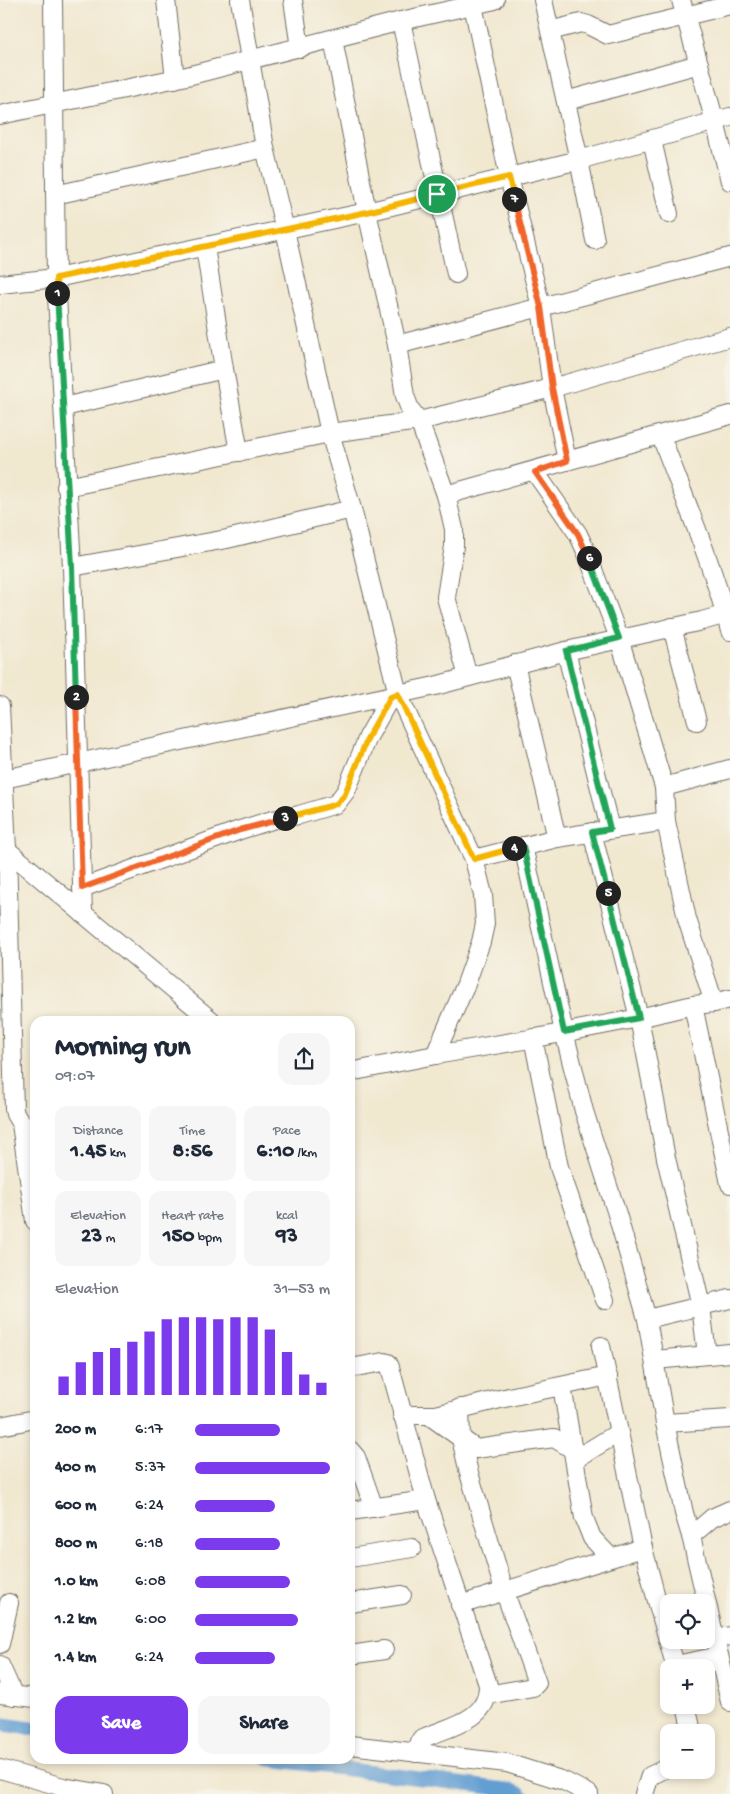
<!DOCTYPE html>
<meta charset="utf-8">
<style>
:root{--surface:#fff;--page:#f6f6f7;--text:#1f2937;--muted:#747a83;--accent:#7c3aed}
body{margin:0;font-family:"Gochi Hand",sans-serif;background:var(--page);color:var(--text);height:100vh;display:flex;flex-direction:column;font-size:19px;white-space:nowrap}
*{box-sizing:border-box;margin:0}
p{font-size:16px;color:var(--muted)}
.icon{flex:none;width:28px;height:28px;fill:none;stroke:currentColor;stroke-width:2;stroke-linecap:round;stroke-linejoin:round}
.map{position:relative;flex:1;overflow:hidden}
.sheet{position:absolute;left:30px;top:1016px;width:325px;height:748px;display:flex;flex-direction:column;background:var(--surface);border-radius:15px;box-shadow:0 2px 8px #0003}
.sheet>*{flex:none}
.tools{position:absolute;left:660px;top:1594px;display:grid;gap:10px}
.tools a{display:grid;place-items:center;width:55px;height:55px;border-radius:10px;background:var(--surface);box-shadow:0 2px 8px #0003;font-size:25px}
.pin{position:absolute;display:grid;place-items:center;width:42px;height:42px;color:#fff;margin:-21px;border:2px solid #fff;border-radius:50%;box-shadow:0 1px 5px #0007}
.km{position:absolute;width:25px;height:25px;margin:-12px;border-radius:50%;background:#222;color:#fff;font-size:14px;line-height:25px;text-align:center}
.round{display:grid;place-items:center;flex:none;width:52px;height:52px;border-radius:15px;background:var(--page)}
.summary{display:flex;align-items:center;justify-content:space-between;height:85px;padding:0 25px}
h1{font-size:28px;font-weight:700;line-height:38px}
.stats{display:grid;grid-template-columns:repeat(3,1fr);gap:8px;height:85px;padding:5px 25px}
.stats div{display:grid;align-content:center;border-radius:12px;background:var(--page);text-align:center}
.stats b{font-size:21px;font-weight:700}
.stats small{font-size:14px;font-weight:400}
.stats p{font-size:14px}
.chart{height:140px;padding:10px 25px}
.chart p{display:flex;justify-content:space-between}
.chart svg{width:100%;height:90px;margin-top:5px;stroke:var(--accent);stroke-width:6}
.cta{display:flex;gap:10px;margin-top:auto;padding:10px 25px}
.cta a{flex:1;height:58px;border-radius:15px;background:var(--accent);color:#fff;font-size:20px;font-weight:700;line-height:58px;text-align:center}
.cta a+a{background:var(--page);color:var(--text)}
ul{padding:0 25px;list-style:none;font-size:16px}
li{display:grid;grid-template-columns:80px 60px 1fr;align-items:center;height:38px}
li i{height:12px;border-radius:6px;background:var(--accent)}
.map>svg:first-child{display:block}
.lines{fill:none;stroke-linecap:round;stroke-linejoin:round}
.canal{stroke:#649ed3;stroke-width:14}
.minor-casing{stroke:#706d65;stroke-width:20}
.minor{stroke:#fff;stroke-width:18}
.split-1-casing{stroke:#fff;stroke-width:10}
.split-2-casing{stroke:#fff;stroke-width:10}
.split-3-casing{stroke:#fff;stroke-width:10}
.split-4-casing{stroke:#fff;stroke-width:10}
.split-5-casing{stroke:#fff;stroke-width:10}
.split-6-casing{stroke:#fff;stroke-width:10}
.split-7-casing{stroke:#fff;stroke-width:10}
.split-8-casing{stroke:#fff;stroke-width:10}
.split-1{stroke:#f5b400;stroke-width:6}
.split-2{stroke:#22a559;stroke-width:6}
.split-3{stroke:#f0652b;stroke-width:6}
.split-4{stroke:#f5b400;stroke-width:6}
.split-5{stroke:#22a559;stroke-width:6}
.split-6{stroke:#22a559;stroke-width:6}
.split-7{stroke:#f0652b;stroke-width:6}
.split-8{stroke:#f5b400;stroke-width:6}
</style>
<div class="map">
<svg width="730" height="1794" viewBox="0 0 730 1794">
<rect width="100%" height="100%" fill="#f7f3e8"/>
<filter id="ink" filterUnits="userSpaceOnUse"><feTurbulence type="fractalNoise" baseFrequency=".02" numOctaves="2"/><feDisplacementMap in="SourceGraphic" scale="10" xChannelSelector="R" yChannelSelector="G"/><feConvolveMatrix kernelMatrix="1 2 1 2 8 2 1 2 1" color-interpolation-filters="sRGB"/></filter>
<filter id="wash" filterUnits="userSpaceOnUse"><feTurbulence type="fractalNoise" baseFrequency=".0096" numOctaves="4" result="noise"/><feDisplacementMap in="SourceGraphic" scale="20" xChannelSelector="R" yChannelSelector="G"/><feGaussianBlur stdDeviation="1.12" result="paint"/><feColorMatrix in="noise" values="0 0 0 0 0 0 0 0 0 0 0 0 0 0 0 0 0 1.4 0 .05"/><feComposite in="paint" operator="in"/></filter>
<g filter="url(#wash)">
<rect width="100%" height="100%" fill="#f1e8d0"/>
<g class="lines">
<g class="canal">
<polyline points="0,1724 35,1729"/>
<polyline points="267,1759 510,1790 521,1794"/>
</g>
</g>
</g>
<g filter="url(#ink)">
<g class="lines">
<g class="minor-casing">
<g id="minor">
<polyline points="53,0 56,278 72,567 83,914"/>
<polyline points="166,0 175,79"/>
<polyline points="240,0 265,148 285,230 330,433 352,509 398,694 474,859 483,895 485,924 481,942 466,984 435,1055"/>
<polyline points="293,0 300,48"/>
<polyline points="543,0 579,160 595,240"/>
<polyline points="681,0 715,122 730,181"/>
<polyline points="473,5 509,177 541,307 552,388 567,461"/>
<polyline points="401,21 456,274"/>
<polyline points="550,31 581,23 588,25 608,35 730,5"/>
<polyline points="333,39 367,212 397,345 405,396 410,409 419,421 446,495 454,529 454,546 446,597 468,677"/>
<polyline points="566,101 699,64"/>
<polyline points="0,115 187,76 401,21 495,0"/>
<polyline points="652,140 669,214"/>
<polyline points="55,195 265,148"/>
<polyline points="205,247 224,369 239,452"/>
<polyline points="0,284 56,278 367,212 579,160 730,117"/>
<polyline points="397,345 730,257"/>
<polyline points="64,407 224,369"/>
<path d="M661,436c24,64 52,129 69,195"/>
<polyline points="535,472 578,534 586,551 619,638 664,787 666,821 687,919 714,1003"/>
<polyline points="66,487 330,433 419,421 552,388 730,337"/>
<polyline points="446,495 730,415"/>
<polyline points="72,567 227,539 352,509"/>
<polyline points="672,627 697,721"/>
<polyline points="566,651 610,829"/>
<polyline points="515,664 557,838"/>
<polyline points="0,706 7,850 14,1109 15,1114 21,1124 35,1128"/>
<polyline points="4,779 435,686 566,651 702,621 730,613"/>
<polyline points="664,787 730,769"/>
<polyline points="592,832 639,1018 666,1158 701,1306 707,1355"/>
<polyline points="523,846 564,1032 584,1111 617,1214 647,1319 665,1423 684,1513 691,1536 730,1702"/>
<polyline points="7,850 212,1021"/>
<polyline points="474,859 557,838 666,821"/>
<polyline points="82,888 240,830 272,820 299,815 336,804 346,791 368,737 391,696"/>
<polyline points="693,1005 730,1184"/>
<polyline points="533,1038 559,1167 605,1300"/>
<polyline points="350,1072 435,1055 536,1038 639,1018 693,1005 714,1003 730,999"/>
<polyline points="21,1124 35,1221"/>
<polyline points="647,1319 730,1299"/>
<polyline points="601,1346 643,1548 657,1601 676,1668"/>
<polyline points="655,1360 730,1353"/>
<path d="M350,1368l34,-6 4,1 2,4 36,133 62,185c1,37 -42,42 -67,54l-5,14"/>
<polyline points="562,1386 584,1518 592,1538 610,1557"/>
<polyline points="460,1408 461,1439 469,1473 504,1590 537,1683 533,1687 487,1695"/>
<polyline points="402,1415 436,1415 500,1399 608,1376"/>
<polyline points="430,1416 476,1449 554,1438 582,1455 618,1433"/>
<polyline points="665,1423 730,1419"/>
<polyline points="0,1426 35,1419"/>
<polyline points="350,1450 356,1457 374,1508"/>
<polyline points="350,1511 426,1500"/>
<polyline points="691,1536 712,1518 730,1510"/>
<polyline points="350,1558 412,1548"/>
<polyline points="350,1603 402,1595"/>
<polyline points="460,1605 643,1548"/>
<polyline points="715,1639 730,1636"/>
<polyline points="0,1644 9,1603"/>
<polyline points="350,1655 384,1650"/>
<polyline points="0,1665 14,1696"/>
<polyline points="676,1665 719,1656"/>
<polyline points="0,1694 35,1698"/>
<polyline points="686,1705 692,1732"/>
<polyline points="350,1745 507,1763 564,1781 589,1794"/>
<polyline points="0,1769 63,1787 104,1794"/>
<polyline points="644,1794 650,1776 669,1767"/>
</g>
</g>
<use href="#minor" class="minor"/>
</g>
</g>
<g class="lines" filter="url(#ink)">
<g class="split-1-casing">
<polyline id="split-1" points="57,293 56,278 367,212 437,194"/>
</g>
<g class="split-2-casing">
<polyline id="split-2" points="57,293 72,567 76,697"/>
</g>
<g class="split-3-casing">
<polyline id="split-3" points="76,697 82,888 240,830 285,818"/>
</g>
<g class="split-4-casing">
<polyline id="split-4" points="285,818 330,806 336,804 344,796 368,737 391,696 398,694 474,859 514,848"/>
</g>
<g class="split-5-casing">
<polyline id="split-5" points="514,848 523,846 564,1032 639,1018 608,893"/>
</g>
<g class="split-6-casing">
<polyline id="split-6" points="589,558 619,638 566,651 610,829 592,832 608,893"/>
</g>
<g class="split-7-casing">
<polyline id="split-7" points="514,199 541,307 552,388 567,461 535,472 578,534 589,558"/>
</g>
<g class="split-8-casing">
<polyline id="split-8" points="437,194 509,177 514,199"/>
</g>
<use href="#split-1" class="split-1"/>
<use href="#split-2" class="split-2"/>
<use href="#split-3" class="split-3"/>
<use href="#split-4" class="split-4"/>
<use href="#split-5" class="split-5"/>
<use href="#split-6" class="split-6"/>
<use href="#split-7" class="split-7"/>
<use href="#split-8" class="split-8"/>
</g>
</svg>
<div class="tools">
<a><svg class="icon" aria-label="locate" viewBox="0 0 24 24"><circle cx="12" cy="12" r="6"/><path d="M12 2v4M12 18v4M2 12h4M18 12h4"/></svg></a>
<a>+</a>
<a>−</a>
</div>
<div class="pin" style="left:437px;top:194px;background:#1e9e55"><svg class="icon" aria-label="arrive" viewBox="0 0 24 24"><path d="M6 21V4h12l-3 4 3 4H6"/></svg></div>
<b class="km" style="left:57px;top:293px">1</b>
<b class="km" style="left:76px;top:697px">2</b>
<b class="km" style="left:285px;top:818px">3</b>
<b class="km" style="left:514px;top:848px">4</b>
<b class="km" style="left:608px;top:893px">5</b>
<b class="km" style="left:589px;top:558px">6</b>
<b class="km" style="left:514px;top:199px">7</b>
<section class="sheet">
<div class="summary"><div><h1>Morning run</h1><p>09:07</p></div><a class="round"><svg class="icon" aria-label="share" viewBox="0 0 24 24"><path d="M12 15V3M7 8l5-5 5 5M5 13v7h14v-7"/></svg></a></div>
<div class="stats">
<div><p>Distance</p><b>1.45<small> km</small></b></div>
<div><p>Time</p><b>8:56</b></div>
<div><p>Pace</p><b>6:10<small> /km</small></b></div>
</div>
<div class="stats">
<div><p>Elevation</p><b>23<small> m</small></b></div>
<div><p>Heart rate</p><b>150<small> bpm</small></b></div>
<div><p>kcal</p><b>93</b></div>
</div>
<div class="chart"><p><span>Elevation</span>31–53 m</p>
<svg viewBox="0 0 160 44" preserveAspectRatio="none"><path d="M5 44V35M15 44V28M25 44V23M35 44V21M45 44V18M55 44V13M65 44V7M75 44V6M85 44V6M95 44V7M105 44V6M115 44V6M125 44V12M135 44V23M145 44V34M155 44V38"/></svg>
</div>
<ul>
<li><b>200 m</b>6:17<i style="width:63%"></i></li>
<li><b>400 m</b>5:37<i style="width:100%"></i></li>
<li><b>600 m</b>6:24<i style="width:59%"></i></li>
<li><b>800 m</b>6:18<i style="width:63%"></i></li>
<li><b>1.0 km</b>6:08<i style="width:70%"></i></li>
<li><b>1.2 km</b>6:00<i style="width:76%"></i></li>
<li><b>1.4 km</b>6:24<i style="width:59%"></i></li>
</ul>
<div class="cta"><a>Save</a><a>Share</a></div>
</section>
</div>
